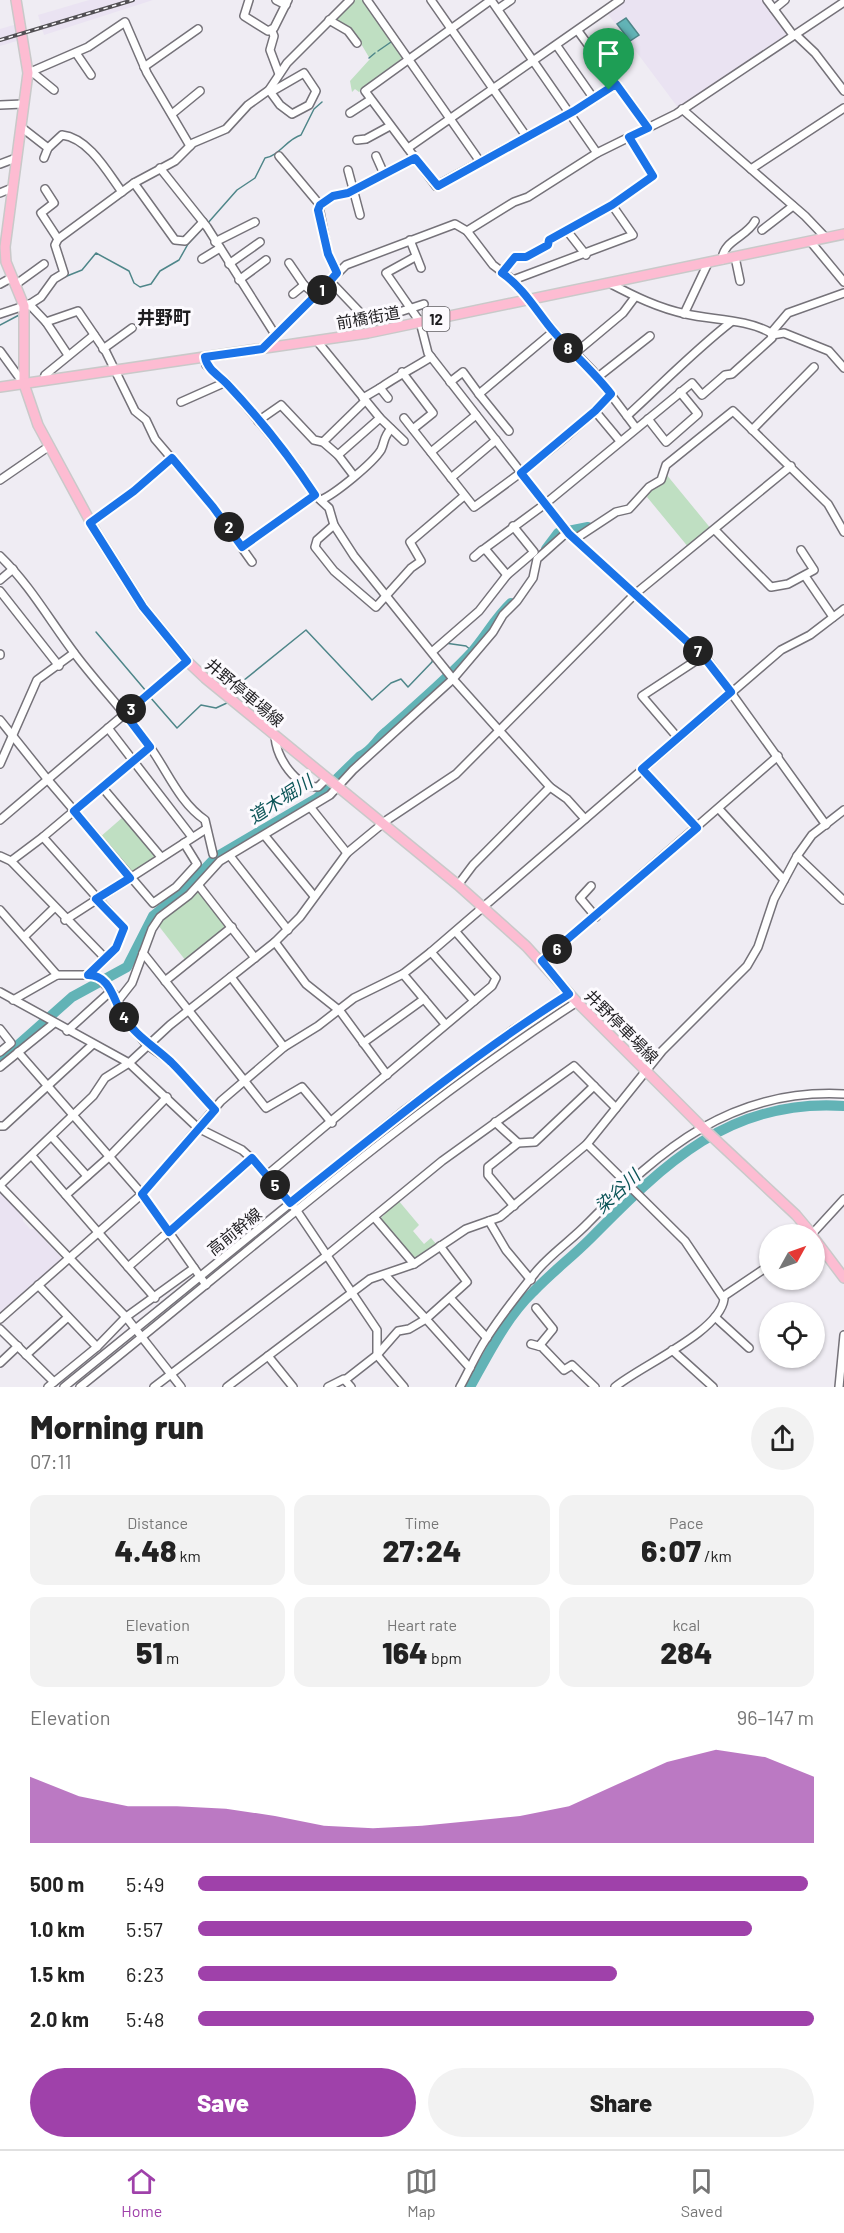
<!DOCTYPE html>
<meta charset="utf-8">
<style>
:root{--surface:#fff;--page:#f2f2f2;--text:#222;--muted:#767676;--line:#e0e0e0;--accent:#9f41aa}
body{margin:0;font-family:Barlow,"Noto Sans JP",sans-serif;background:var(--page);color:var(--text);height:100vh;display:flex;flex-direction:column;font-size:22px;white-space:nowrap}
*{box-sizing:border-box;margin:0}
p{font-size:20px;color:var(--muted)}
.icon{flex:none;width:33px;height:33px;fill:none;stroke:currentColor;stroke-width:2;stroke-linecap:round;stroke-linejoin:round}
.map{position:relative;height:1387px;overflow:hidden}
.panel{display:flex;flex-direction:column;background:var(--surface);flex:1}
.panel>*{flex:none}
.needle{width:39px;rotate:50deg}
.controls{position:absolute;left:759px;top:1224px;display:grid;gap:12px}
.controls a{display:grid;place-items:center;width:66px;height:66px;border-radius:50%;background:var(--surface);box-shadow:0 2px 4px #0004;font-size:30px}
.pin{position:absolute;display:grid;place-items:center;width:51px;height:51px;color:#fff;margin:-62px -26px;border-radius:50% 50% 50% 0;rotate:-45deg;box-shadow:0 0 6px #0007}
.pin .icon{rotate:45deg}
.km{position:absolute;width:30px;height:30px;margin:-15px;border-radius:50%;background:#222;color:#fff;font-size:16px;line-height:30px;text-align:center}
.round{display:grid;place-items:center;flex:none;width:63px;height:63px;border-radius:32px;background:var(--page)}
.headline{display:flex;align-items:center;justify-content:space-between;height:102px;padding:0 30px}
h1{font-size:33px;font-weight:800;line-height:45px}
.metrics{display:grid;grid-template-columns:repeat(3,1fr);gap:9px;height:102px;padding:6px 30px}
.metrics div{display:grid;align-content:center;border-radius:15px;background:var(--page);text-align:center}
.metrics b{font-size:30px;font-weight:800}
.metrics small{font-size:16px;font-weight:400}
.metrics p{font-size:16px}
.chart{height:168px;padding:12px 30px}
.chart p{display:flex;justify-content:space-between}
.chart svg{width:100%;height:108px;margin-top:6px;fill:var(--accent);opacity:.7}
.button{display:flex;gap:12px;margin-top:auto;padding:12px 30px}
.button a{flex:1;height:69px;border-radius:36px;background:var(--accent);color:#fff;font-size:24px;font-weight:800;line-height:69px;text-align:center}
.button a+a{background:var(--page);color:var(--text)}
ul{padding:0 30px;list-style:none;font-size:20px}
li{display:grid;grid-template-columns:96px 72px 1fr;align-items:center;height:45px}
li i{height:15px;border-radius:8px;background:var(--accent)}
.tab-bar{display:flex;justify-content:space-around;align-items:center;height:84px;border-top:2px solid var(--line);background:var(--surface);font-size:16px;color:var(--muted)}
.tab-bar a{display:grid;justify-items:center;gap:3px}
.tab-bar .selected{color:var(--accent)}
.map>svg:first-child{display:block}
.built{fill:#eae3f2}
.green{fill:#bfdfc2}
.water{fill:#62b3b6;stroke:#4e8689;stroke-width:1.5}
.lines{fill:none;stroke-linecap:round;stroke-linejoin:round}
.stream{stroke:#4e8689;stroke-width:1.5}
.river{stroke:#62b3b6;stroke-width:10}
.minor-casing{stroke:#757279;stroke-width:10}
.major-casing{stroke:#c9c9c9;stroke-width:12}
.minor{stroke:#fff;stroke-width:7}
.major{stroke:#fdbcd2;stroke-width:9}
.rail-casing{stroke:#525054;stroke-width:4}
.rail{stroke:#fcfafe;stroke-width:1.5;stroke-dasharray:4.5;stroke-linecap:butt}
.route-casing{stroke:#fff;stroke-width:12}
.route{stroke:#1a73e8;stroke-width:8}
.labels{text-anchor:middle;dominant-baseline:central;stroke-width:6;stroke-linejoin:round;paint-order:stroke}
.shield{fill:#fcfafe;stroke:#615f63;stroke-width:1.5}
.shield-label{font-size:15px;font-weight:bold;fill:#1e1d20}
.street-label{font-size:16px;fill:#1e1d20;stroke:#fcfafe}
.neighbourhood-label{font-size:18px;font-weight:bold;fill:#1e1d20;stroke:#fcfafe}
.water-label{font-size:18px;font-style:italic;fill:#0b5457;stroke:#fcfafe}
</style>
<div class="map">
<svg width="844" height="1387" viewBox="0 0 844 1387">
<rect width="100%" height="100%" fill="#efecf3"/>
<g class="built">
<polygon points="89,0 153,0 44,35 38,15"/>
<polygon points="624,0 764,0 787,31 786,37 679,109 608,14"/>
<polygon points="17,24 20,40 0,46 0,29"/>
<polygon points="0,1192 23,1216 23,1221 30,1229 34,1229 60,1256 61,1261 0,1317"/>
</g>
<g class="green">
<polygon points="355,0 363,0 403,55 401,59 359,92 355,89 352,92 350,81 370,59 360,42 334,18"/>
<polygon points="666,474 712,530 689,548 647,497 651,489 665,481"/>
<polygon points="123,817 156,855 156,858 132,873 99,838"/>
<polygon points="197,890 227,925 186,961 158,925 162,918"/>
<polygon points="398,1200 419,1225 413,1231 424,1244 431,1238 437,1245 415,1261 380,1219"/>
</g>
<polygon class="water" points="626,18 639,35 630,41 617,24"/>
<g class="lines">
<g class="stream">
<polyline points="378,51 391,42"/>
<polyline points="369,58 375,53"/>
<path d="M207,224l30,-34 18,-12 10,-20c14,-2 22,-19 36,-23l13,-26 8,-7"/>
<polyline points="62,278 82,270 96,253 129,271 134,283 140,287 151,284 160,271 179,260 188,244 204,227"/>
<polyline points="45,298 50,289"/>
<polyline points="0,325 21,314"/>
<polyline points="96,632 146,691"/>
<polyline points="445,643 466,646 472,651"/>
<polyline points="150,697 177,728 201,705 216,708 229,702"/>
<polyline points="236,699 233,689 306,630 372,700 391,683 401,679 408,687 432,662 433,658"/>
</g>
<g class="river">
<polyline points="546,549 558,533 588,527"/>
<path d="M0,1061l72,-64 55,-30 26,-51 30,-24 33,-35 101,-59 43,-42c12,-5 16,-16 26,-24 29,-26 59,-51 85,-79 15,-17 24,-35 40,-50"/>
<path d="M470,1387c18,-32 36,-69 63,-95 18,-19 39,-35 57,-53 74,-75 140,-141 254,-133"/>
</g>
<g class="minor-casing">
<g id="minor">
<polyline points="249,0 244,16 268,31 274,28 288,0"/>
<polyline points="276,0 286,5"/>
<polyline points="367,0 481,163"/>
<polyline points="431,0 526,136"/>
<polyline points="491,0 365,91 436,186 574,111 616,84"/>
<polyline points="491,0 597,153"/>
<polyline points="767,0 793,35 796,35 815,53 844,91"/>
<polyline points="498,9 511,0"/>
<polyline points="774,9 785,0"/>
<polyline points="329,20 348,31 357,43"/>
<polyline points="272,31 274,36 270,50 279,74"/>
<polyline points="578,31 648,127"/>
<polyline points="557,46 594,99"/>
<polyline points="76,53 91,75"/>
<polyline points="144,67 198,29"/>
<polyline points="32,72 54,90"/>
<polyline points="28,73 88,47 125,22 147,73 190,146"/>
<polyline points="269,90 280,105 292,114 309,105 316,91 304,73 271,92"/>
<polyline points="0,105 23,104"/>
<polyline points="682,109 805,216 826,238"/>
<polyline points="350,113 370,100"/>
<polyline points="172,114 200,91"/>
<polyline points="21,127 48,148"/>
<polyline points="357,140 366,139 390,126"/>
<polyline points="408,148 620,0"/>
<polyline points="279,156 320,205"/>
<polyline points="376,156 384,174"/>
<path d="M44,158l4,-10 14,-13c27,3 46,38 60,57"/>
<polyline points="0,164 16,158"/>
<polyline points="160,168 207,227 276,336"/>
<polyline points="751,169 844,108"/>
<polyline points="348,170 360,215"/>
<polyline points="134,183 175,240 185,241 203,222"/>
<polyline points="45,189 54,203 41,213 58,239"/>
<polyline points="0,193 12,188"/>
<polyline points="762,230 793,206"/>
<polyline points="467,231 514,202 528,197 597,153 676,114 844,2"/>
<polyline points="568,232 586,255"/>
<polyline points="410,240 421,268"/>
<polyline points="810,241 844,282"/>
<polyline points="215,242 255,222"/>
<polyline points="415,257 386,273 420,322 428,353 569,534"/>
<polyline points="735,257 740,281"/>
<polyline points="202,259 220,248"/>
<path d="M722,260c1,-20 25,-23 33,-39"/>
<polyline points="289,263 304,285 317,296"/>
<polyline points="229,264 260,242"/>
<polyline points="337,273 328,254 319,207 333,196 348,193 415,158"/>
<polyline points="502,273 515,257 526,257 548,245 549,240 612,205 653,176 629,137"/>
<polyline points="239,280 266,260"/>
<polyline points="513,280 633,235 612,205"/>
<polyline points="330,281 371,324 381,318 424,304"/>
<path d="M609,283c25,13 49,25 77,31 26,6 61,5 85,19"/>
<polyline points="0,284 11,278"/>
<polyline points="15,285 44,264"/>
<polyline points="293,294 304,285"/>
<polyline points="29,304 46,322 68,355"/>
<polyline points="24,308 41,297 54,279 64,273 55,245 58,239 134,183 175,161 193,143 226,129 248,105 269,90 287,63 350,0"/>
<polyline points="0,314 24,306"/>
<polyline points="684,314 708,263"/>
<polyline points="46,322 78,311 106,352 135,411 146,420 155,439 213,507 252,562"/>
<polyline points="772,335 784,333 829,351 844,368"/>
<polyline points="317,341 380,418 404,441"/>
<polyline points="103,349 132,328"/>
<polyline points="262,349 346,265 455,224 467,231 493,265 513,280 554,331 593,371 636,428"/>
<polyline points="0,351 24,384"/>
<polyline points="574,354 623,313 635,297"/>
<polyline points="205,357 206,365 227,383 296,466 315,495 329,508 334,525 354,556 453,679 550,787 567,799 585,819"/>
<polyline points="402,372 433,413 413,429"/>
<polyline points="598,377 650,336"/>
<polyline points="43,381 45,375 94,335"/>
<polyline points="450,382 463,372 479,394"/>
<polyline points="363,398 380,388"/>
<path d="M388,398l-8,-10c17,-12 34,-20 51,-31"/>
<polyline points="181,402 226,382"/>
<polyline points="595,411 620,441"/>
<path d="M627,416c35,-32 67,-65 104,-94"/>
<path d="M404,418l70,89c47,-34 97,-70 137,-113"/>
<polyline points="648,419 666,442 698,414 680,392"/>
<polyline points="258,421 281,405 314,440 323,442 338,455 354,476"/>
<polyline points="752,430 814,367"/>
<polyline points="509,431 479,394 554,331"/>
<polyline points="323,442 365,401"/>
<polyline points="431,452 476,415"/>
<polyline points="338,455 380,418"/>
<polyline points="451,478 496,440"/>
<polyline points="0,480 48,447"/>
<path d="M321,500c14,-6 52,-37 60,-50 4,-8 2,-13 10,-21"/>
<polyline points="90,523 134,491 172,458"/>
<polyline points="334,525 317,540 315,547 334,571 376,607 411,568 421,561 410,542 464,496"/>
<polyline points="715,530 771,587 788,584 814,570 801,550"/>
<polyline points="575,539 616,512 629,509 649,487 661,480 666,465 733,411 828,504 844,532"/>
<polyline points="242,547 315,495"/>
<polyline points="484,549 545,504 692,383 702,395 725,375 732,374 772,338 771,333 788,313 844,293"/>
<path d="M0,556c30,29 50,65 75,98 24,32 52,60 75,93 18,25 29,55 55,73l8,34"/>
<polyline points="474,557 482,550 486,550 507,575"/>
<polyline points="805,576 833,617"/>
<polyline points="0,580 13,569"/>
<polyline points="0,591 59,666"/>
<polyline points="433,651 479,611 507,575 534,552 513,526"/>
<polyline points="0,654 0,655"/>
<polyline points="0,720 48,780 153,903 176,887 197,864 184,843"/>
<polyline points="108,728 192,837"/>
<path d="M275,737c2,21 20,50 43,50l9,-9"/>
<polyline points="678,738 642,696 703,656"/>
<polyline points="0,764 37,680 74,653"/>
<polyline points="642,769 697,828"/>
<polyline points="102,787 161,857"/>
<polyline points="311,808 347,853"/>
<polyline points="719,809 784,880"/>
<polyline points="0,820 187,661"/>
<polyline points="265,836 314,896"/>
<polyline points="0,856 11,861 105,958 116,948 124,928 43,837"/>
<polyline points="230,856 288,930"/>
<polyline points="797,856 843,900"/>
<polyline points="11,861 43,837 150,747"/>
<polyline points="458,885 473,865 550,787"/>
<polyline points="199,886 255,958"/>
<polyline points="591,886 580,898 596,917"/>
<polyline points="0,910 57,975"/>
<polyline points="65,920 206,829"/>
<polyline points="25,936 54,908"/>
<polyline points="275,942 306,984 340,1011 387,1075"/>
<polyline points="431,952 474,1001"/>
<polyline points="143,953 266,1108 302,1087 332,1123"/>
<polyline points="542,961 778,756"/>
<polyline points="403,974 445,1024"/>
<polyline points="88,975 105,958"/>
<polyline points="231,977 284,1047"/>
<polyline points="165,981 232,927"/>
<polyline points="0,992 129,1063 198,1128 242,1150 252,1159 297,1211 377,1330 377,1355 404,1387"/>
<polyline points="13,1000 57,975 96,975 114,994 122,1015 147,1045 170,1061 215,1110"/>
<polyline points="117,1002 132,983 152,929 160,917 189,895 220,861 330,795 353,770 453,679 493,632 503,615 517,601 533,578 537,559 565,534 569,534 709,662 826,825"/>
<polyline points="0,1029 11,1043 0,1052"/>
<polyline points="67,1031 111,991"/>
<polyline points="363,1043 424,999"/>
<polyline points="18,1052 142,1194 206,1285"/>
<polyline points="0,1067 53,1024"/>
<polyline points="495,1122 518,1143"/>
<polyline points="0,1126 4,1126 92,1045"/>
<polyline points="52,1137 87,1176"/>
<path d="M587,1144l98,97 39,58c-4,33 -84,67 -109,88"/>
<polyline points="32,1156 155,1298"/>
<polyline points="267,1175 492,986 496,978 456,932"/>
<polyline points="0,1185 93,1096 105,1078 129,1063 170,1025 275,942 300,917 347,853 387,820 456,774 635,594 791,466"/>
<polyline points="0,1186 126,1317 181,1387"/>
<polyline points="66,1195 110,1156 167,1097"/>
<polyline points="514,1206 488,1175 488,1167 518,1143 535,1142 594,1086"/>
<polyline points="374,1217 414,1264"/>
<polyline points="489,1221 506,1250 531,1280"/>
<polyline points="812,1234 844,1199"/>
<polyline points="128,1267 252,1159"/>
<polyline points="385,1275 426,1319 467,1282 440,1246"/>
<polyline points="38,1285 97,1347"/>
<polyline points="724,1296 770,1265"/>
<polyline points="450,1298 487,1338"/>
<polyline points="536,1308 553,1329 539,1346"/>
<polyline points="715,1317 749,1348"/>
<polyline points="0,1319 142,1194 221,1101 284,1047 318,1026 354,998 403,974 431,952 781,650 810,635 844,609"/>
<polyline points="0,1329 54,1382"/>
<polyline points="531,1344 542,1347 564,1370 572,1365 595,1387"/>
<polyline points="672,1350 713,1387"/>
<polyline points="26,1355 68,1317"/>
<polyline points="268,1356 293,1387"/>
<polyline points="0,1363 18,1346"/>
<polyline points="345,1380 377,1355 398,1331 409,1329 426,1319 470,1368"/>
<polyline points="48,1387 97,1347 126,1317 194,1268"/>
<polyline points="64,1387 405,1110 513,1030 569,994"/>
<path d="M80,1387c164,-131 321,-271 497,-385"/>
<polyline points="154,1387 326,1256 442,1161 574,1066 616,1108"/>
<polyline points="227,1387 370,1279 414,1264 466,1229 500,1217 587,1144 662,1051 747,966 758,947 774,899 797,856 812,835 844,810"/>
<polyline points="328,1387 344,1379 351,1387"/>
<path d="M460,1387c9,-16 16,-33 26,-48 15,-24 32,-45 49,-66 13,-17 38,-34 53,-50 74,-75 144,-135 256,-129"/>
<polyline points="839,1387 844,1335"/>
</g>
</g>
<g class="major-casing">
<g id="major">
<polyline points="16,0 28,73 5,247 6,262 24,306 24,384 38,425 97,534 143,607 187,661 205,678 458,885 526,946 577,1002 704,1129 796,1215 812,1234"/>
<polyline points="0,387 368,333 844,234"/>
<polyline points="814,1238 844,1278"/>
</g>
</g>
<use href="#minor" class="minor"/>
<use href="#major" class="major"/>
<g class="rail-casing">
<polyline id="rail" points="0,40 133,0"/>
</g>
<use href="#rail" class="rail"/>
</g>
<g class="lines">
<g class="route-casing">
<path id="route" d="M616,84l32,44 -19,9 24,39 -41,29 -63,35 -1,5 -22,12h-11l-13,16c22,15 35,39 52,59 19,22 40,40 57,62l-16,17 -74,62 48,61 134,122 28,36 -89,77 55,59 -155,133 27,33c-98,62 -188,136 -279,209l-38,-45 -83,74 -27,-38 73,-84c-15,-16 -29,-33 -44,-48 -17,-16 -37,-27 -49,-48 -9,-15 -12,-39 -34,-39l28,-27 8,-20 -28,-29 34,-21 -56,-67 76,-64 -25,-33 62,-53 -44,-54 -53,-84 44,-32 38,-33 41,49 29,40 73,-52c-25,-38 -55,-76 -87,-110 -8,-9 -21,-15 -23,-28l57,-8 68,-68 7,-8 -9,-19 -10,-44 2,-5 13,-9 15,-3 67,-35 23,28 136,-75z"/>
</g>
<use href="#route" class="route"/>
</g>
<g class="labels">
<rect class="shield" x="422.5" y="307" width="27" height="24" rx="4.5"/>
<g class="shield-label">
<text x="436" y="319">12</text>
</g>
<g class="street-label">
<text transform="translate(368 317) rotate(-10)">前橋街道</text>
<text transform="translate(245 692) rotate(40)">井野停車場線</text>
<text transform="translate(622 1026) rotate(45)">井野停車場線</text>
<text transform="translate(234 1231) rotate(-39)">高前幹線</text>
</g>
<g class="neighbourhood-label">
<text x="164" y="317">井野町</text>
</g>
<g class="water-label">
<text transform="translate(280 799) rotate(-33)">道木堀川</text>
<text transform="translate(617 1191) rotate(-43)">染谷川</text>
</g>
</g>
</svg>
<div class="controls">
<a><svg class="needle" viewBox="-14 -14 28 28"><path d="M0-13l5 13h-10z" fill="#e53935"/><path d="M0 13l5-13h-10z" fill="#767676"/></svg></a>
<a><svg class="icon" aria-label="locate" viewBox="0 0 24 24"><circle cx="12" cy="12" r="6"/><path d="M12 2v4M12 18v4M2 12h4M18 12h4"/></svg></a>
</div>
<div class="pin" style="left:609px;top:90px;background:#1e9e55"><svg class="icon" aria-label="arrive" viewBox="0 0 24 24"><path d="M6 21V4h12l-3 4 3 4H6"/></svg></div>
<b class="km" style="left:322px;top:290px">1</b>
<b class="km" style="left:229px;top:527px">2</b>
<b class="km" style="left:131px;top:709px">3</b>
<b class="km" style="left:124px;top:1017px">4</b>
<b class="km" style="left:275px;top:1185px">5</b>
<b class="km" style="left:557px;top:949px">6</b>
<b class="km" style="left:698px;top:651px">7</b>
<b class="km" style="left:568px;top:348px">8</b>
</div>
<section class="panel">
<div class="headline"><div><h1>Morning run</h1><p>07:11</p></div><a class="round"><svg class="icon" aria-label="share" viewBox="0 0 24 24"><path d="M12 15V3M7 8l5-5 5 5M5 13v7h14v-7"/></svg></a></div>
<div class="metrics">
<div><p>Distance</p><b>4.48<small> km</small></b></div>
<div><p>Time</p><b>27:24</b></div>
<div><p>Pace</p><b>6:07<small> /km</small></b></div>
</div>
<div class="metrics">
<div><p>Elevation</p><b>51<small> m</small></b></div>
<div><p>Heart rate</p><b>164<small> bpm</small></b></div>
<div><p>kcal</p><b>284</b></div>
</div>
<div class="chart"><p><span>Elevation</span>96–147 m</p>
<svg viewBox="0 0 160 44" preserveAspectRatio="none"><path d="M0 44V17L10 25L20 29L30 29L40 30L50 33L60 37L70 38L80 37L90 35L100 33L110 29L120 20L130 11L140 6L150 9L160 17V44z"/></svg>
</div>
<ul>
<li><b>500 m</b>5:49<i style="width:99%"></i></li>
<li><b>1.0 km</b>5:57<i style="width:90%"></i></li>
<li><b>1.5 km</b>6:23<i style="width:68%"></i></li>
<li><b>2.0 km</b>5:48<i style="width:100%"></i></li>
</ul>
<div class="button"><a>Save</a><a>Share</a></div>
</section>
<nav class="tab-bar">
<a class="selected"><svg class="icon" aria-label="home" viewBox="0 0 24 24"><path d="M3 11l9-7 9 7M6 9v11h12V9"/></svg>Home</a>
<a><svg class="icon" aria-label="map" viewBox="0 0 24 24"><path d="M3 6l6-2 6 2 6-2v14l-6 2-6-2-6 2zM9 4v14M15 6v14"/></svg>Map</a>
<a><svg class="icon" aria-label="saved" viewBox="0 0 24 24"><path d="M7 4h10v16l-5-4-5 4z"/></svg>Saved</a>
</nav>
